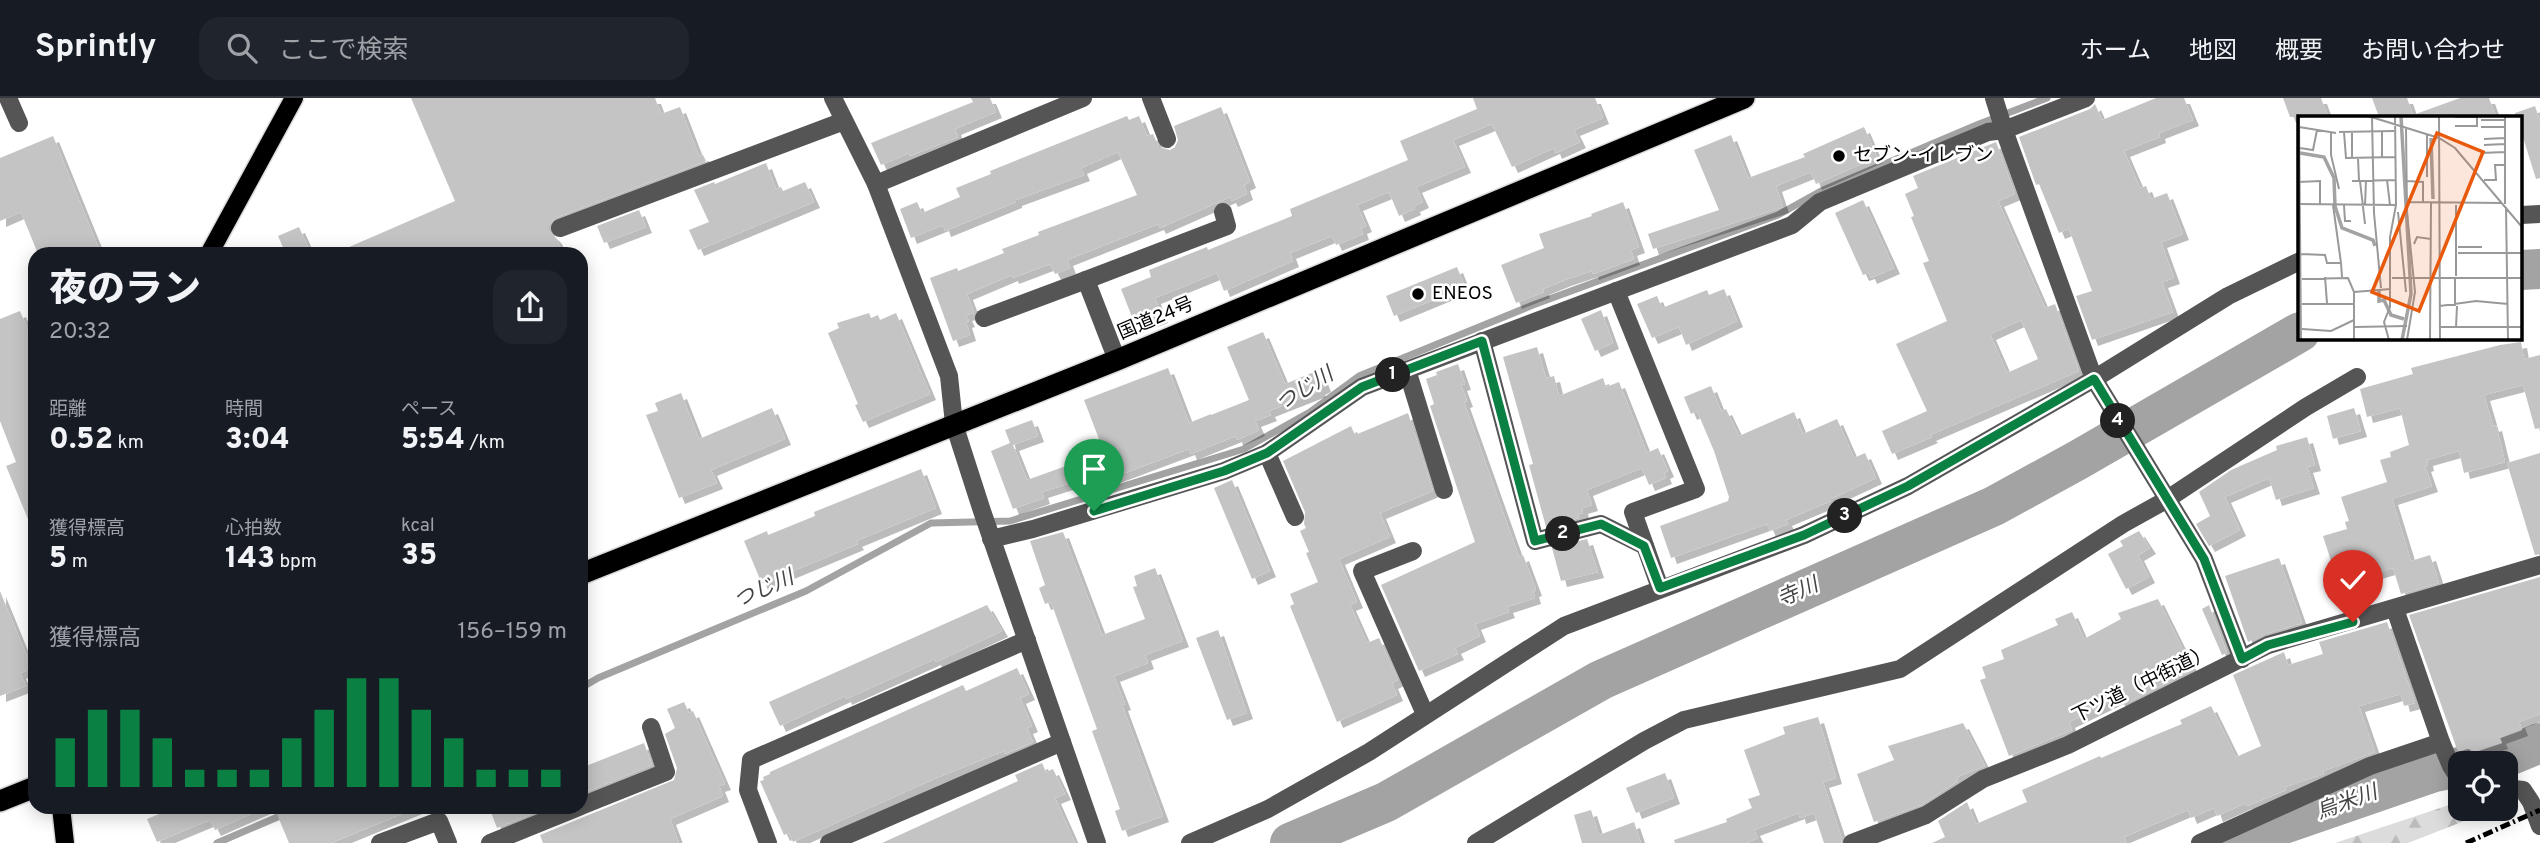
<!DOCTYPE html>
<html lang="ja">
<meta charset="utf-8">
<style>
:root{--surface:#171b24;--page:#20242c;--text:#f1f3f6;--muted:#9ea1a6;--line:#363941;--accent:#0b8043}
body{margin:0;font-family:Overpass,"Noto Sans JP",sans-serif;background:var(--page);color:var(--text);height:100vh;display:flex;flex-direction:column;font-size:26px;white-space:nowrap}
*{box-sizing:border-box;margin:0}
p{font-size:23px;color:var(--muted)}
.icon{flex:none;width:38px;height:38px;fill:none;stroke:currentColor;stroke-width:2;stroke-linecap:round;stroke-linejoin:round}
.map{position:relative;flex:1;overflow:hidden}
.sheet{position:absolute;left:28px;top:149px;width:560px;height:567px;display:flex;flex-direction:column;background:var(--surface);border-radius:21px;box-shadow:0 4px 18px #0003}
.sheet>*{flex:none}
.fabs{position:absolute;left:2448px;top:653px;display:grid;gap:14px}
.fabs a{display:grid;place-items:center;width:70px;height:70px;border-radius:14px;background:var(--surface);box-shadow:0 4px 18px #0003;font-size:35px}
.pin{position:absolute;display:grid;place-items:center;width:60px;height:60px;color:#fff;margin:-72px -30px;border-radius:50% 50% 50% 0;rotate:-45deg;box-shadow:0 0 7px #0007}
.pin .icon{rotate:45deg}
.km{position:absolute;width:35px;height:35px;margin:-18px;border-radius:50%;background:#222;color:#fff;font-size:19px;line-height:35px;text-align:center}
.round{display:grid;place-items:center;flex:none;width:74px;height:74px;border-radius:21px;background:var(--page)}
.head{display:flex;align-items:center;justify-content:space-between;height:119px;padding:0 21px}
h1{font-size:38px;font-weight:800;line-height:52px}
.stats{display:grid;grid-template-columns:repeat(3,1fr);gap:10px;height:119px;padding:7px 21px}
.stats div{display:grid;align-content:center}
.stats b{font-size:30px;font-weight:800}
.stats small{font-size:19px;font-weight:400}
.stats p{font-size:19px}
.chart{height:196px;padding:14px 21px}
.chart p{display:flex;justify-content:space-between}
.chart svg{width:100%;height:126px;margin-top:7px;stroke:var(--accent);stroke-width:6}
header{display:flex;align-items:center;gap:42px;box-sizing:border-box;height:98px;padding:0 35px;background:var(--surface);border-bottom:2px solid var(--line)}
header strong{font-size:33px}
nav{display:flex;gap:38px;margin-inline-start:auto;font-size:24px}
.search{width:490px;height:63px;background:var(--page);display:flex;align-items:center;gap:18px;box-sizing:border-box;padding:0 24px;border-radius:21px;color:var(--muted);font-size:26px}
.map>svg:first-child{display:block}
.forest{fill:url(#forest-firs)}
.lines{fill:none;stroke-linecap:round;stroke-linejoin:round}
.stream{stroke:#a3a3a3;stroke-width:7}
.river{stroke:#a3a3a3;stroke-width:40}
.building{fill:#c4c4c4;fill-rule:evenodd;filter:url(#shadow)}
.major-casing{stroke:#dbdbdb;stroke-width:21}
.highway-casing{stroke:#dbdbdb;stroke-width:24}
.minor{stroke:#555;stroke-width:18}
.major{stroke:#000;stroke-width:18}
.highway{stroke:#000;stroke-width:21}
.rail{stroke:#000;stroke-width:5;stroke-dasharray:10 3.5 2 3.5;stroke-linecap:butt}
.route-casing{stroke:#fff;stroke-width:14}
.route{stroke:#0b8043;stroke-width:9}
.poi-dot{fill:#000;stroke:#fff;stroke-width:2.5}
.labels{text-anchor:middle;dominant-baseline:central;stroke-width:5;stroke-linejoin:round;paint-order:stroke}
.poi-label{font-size:19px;fill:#000;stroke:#fff;text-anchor:start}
.street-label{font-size:19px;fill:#000;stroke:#fff}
.water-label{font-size:21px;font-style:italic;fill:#444;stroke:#fff}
.inset-river{fill:none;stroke:#a3a3a3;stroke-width:3.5}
.inset-road{fill:none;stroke:#999;stroke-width:2}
.view{fill:#e8590c;fill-opacity:0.15;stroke:#e8590c;stroke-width:3.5}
.inset-edge{fill:none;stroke:#000;stroke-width:3.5}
</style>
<header>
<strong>Sprintly</strong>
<div class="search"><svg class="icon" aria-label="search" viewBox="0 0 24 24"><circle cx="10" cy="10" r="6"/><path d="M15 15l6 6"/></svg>ここで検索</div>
<nav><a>ホーム</a><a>地図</a><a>概要</a><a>お問い合わせ</a></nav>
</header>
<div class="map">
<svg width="2540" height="745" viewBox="0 0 2540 745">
<defs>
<pattern id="forest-firs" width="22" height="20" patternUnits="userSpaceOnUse" patternTransform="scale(1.75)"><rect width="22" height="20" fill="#dcdcdc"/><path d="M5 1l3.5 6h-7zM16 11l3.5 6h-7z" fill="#bbb"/></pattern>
<filter id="shadow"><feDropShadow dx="6" dy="6" stdDeviation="0" flood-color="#0004"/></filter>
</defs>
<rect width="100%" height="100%" fill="#fff"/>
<polygon class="forest" points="2455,705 2460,707 2460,710 2470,711 2472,720 2408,745 2335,745"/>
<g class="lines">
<g class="stream">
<polyline points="581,590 598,580 806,493 931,425 1010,423 1244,351 1310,314 1359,278 1533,207 1778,117 1821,93 1979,26 2047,0"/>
<polyline points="217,745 301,709"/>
</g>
<g class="river">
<polyline points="2521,172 2540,171"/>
<polyline points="2485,665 2499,662 2540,645"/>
<polyline points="1290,745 1386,704 1601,582 1994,408 2078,362 2300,234"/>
<polyline points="2235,745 2249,738 2434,674 2460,669"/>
</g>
</g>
<g class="building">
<polygon points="411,0 655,0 661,16 680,9 699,58 703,57 706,63 555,120 549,127 549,133 556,140 560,150 545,156 333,156 455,103"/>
<polygon points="971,0 990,0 996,14 955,31 958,39 910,58 909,55 881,67 871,45 973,4"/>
<polygon points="1473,0 1595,0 1603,20 1574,32 1580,44 1556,55 1554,50 1512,69 1492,26 1453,42 1465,69 1416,89 1423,104 1414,108 1415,111 1399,118 1389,94 1357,107 1366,128 1361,130 1363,136 1336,147 1332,138 1290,155 1293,163 1224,193 1217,175 1155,200 1162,219 1136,229 1121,191 1151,179 1149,172 1207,149 1208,152 1292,118 1290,111 1408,62 1400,43 1477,11"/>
<polygon points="2156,0 2184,0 2193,22 2159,35 2160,39 2124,53 2140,90 2146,88 2151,101 2167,95 2183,136 2161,144 2174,180 2162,184 2173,214 2092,242 2076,198 2092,193 2069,131 2059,135 2039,86 2036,87 2019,39 2090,11 2095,6 2102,22"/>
<polygon points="2283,0 2321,0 2328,19 2290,19"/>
<polygon points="2372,0 2407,0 2413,17 2460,0 2489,0 2496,19 2379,19"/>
<polygon points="2535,8 2540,23 2540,80 2536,81 2521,33 2521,19 2516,19 2515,15"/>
<polygon points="1221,9 1250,84 1244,87 1247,96 1232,103 1230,99 1160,130 1158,126 1067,162 1070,170 1055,176 1050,166 1013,180 1012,177 967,196 974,215 966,217 969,223 966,224 970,237 953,243 930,180 957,170 958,173 1004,155 1002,151 1039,137 1038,134 1137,97 1118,54 1081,70 1084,77 1016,102 1016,104 945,133 943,127 911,140 900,111 917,104 922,115 960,99 956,90 991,76 990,73 1127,18 1129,22 1139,18 1147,38 1153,36 1159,49 1170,52 1175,49 1178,42 1174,28"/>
<polygon points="1864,29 1877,59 1816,86 1811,74 1776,88 1783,109 1653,151 1648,136 1719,112 1694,52 1731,37 1748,80 1805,59 1803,56"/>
<polygon points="53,38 101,156 38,156 21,114 0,123 0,60"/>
<path d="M1996,44l19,52 -17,7 47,107 10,-4 24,67 -149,64 2,2 -40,17 -10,-23 45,-20 -31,-67 51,-23 -24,-58 6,-2 -18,-44 3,-1 -9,-22 13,-6 -5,-12zM2021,222l17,39 -31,14 -17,-39z"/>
<polygon points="766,65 776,91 781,89 783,93 805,84 814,104 698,152 689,132 709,124 694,92 714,84 715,86"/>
<polygon points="1863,102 1894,170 1871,180 1869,175 1863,177 1835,115"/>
<polygon points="1623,104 1639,149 1631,152 1634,161 1593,176 1592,173 1565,182 1543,191 1544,194 1516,205 1501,167 1544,150 1539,136 1592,118 1591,116"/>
<polygon points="639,112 646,129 604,145 597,128"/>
<polygon points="299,129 311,156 286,156 278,138"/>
<polygon points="1457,169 1465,189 1394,218 1386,198"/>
<polygon points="1724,191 1737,223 1686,247 1679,229 1652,240 1637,206 1657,198 1662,210 1707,192 1709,197"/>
<polygon points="1601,212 1613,245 1595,253 1581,221"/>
<polygon points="20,213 35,249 35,438 6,368 16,364 0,323 0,221"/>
<polygon points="869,215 871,220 878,217 880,222 896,215 930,296 863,324 855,307 858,306 828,235 839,230 837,225"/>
<polygon points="1263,234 1285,286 1319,272 1325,288 1319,291 1320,293 1269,313 1271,317 1255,323 1259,332 1237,342 1236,338 1191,356 1189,351 1101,384 1088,387 1086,380 1042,394 1044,400 1013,411 991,353 1010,345 1005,332 1032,322 1038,338 1013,347 1027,382 1091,359 1104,354 1084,302 1168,270 1189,325 1211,316 1211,317 1249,302 1227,249"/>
<polygon points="2521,244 2524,261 2540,257 2540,330 2535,331 2523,287 2484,297 2493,328 2496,327 2505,364 2464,375 2459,353 2427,362 2428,367 2425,368 2432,388 2392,401 2411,463 2430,457 2439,485 2401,496 2393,470 2362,479 2364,487 2341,494 2323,438 2347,431 2345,424 2349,423 2341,399 2387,384 2380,362 2391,359 2390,354 2409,347 2400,310 2367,319 2360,291 2413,276 2411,270 2500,247"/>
<polygon points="1537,249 1546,280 1554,278 1559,298 1603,280 1606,289 1619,284 1647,355 1658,350 1668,373 1664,375 1666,380 1649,387 1642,370 1587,392 1592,407 1582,410 1583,415 1578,416 1579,420 1546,429 1529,367 1533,366 1503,259"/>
<polygon points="1458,266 1465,286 1461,287 1467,303 1464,304 1519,459 1523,457 1536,492 1533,493 1535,500 1507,509 1509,514 1475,526 1480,538 1455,550 1458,556 1419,573 1381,487 1475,444 1430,308 1434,306 1426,281 1437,277 1436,274"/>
<polygon points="1711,288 1721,313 1726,311 1739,338 1794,314 1803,336 1837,321 1854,360 1865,355 1876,380 1831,401 1831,403 1786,422 1788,426 1770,433 1767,426 1671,460 1660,428 1728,403 1729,399 1714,353 1697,313 1691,316 1684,299"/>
<polygon points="681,295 699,341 772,310 785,341 711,372 717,385 679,400 646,317 658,313 655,305"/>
<polygon points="2354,310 2361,333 2333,341 2327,318"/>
<polygon points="1408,315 1433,393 1380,415 1390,439 1339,461 1357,504 1350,507 1367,545 1379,540 1398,582 1392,585 1397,597 1337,624 1290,508 1294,506 1290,496 1318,484 1306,455 1309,454 1300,433 1306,430 1304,426 1305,414 1283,363 1351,328 1355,337"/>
<polygon points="2307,339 2315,367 2307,369 2314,390 2276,402 2269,380 2225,399 2240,432 2209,448 2196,426 2210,418 2199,394 2231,372 2277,352 2276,348"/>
<polygon points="2540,355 2540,456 2535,457 2507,365"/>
<polygon points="921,371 936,410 856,443 858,446 762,486 744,443 767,433 768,437 815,418 814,414"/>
<polygon points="1232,382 1270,473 1252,481 1214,390"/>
<polygon points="2139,433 2150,450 2138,457 2149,479 2126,491 2108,456 2123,448 2120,443"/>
<polygon points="1063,434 1102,537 1145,521 1133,489 1137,488 1134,478 1155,470 1183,543 1145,557 1148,565 1114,578 1125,606 1122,607 1163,718 1122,733 1115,713 1120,711 1092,633 1097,631 1051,504 1045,506 1039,490 1045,487 1030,443"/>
<polygon points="1587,441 1598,474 1561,483 1552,450"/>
<polygon points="2279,460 2302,525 2265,536 2248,544 2225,478"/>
<polygon points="2540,479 2540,616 2519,624 2522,632 2500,640 2502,645 2472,655 2470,650 2458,654 2409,517"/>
<polygon points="0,493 32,571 20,575 26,588 0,598"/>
<polygon points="2158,501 2193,572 2122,607 2118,600 2069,624 2072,632 2009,658 1980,582 1986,580 1982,569 2004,561 2001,552 2058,527 2055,521 2072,514 2084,541 2121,521 2118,515"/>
<polygon points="987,507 1002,533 936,564 935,561 846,601 845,598 780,628 769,604"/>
<polygon points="2209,507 2227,555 2222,557 2202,511"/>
<polygon points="2387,524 2415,605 2404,608 2401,596 2359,608 2375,654 2323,673 2324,676 2285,689 2286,692 2247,708 2246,705 2217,718 2214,710 2191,720 2188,712 2124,739 2127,745 1932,745 1945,739 1938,723 1967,704 1976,726 2027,704 2022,692 2100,658 2101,660 2148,640 2182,626 2180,622 2211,608 2236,659 2261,648 2233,577 2284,554 2288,567 2323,556 2319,544"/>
<polygon points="1218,532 1247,615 1227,622 1196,540"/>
<polygon points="1017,570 1029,596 1020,600 1032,628 1027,630 1033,644 1005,656 1004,653 934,681 793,744 789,735 784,737 760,683 764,682 763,679 770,676 770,674 963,587 966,593"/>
<polygon points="684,604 689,615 693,613 725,686 719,688 723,698 670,721 679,745 543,745 540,737 674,682 677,670 665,636 675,630 667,611"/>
<polygon points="1818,619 1836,680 1823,684 1842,741 1841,745 1824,745 1814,715 1800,720 1799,715 1754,732 1758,740 1746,745 1675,745 1674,742 1727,724 1726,721 1752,710 1748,701 1760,697 1744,652 1785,636 1783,629"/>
<polygon points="1963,625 1985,668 1957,679 1958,683 1921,707 1874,724 1857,676 1894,662 1888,648"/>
<polygon points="644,645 652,667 581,696 581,670"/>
<polygon points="1042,665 1046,674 1053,671 1065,696 1055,700 1075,745 882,745 1018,683 1015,677"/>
<polygon points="1665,675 1674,700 1636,715 1626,690"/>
<polygon points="176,709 267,709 215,732 210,722 157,744 147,721"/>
<polygon points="274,709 419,709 331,745 289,745"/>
<polygon points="489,709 549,709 497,730"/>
<polygon points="1591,712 1599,737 1634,724 1641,745 1582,745 1574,717"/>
</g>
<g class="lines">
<g class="major-casing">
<g id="major">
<polyline points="209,156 294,0"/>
<polyline points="61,709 65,745"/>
</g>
</g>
<g class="highway-casing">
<g id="highway">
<polyline points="581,476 1117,262 1744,0"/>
<polyline points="0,703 35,689"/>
</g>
</g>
<g class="minor">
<polyline points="8,0 19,25"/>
<polyline points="833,0 876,86 949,278 954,326 982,413 1097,745"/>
<polyline points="1151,0 1167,41"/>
<polyline points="1994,0 2004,32 2094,281 2204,461 2242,561"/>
<polyline points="876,86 1083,0"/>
<polyline points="2521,117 2540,116"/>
<polyline points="560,130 844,23"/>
<polyline points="1616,193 1696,391 1633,414 1660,490"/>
<polyline points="984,220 1086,182"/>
<polyline points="1482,243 1535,443 1601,426 1645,448"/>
<polyline points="1117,262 1086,182 1227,128 1223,114"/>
<polyline points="1407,272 1444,392"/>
<polyline points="1267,355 1295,419"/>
<polyline points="991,441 1033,431 1224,373 1267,355 1362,289 1792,127 1820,104 1988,34 2004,32 2086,0"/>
<polyline points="1413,453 1362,473 1425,616"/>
<polyline points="2395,511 2441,644 2451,668 2460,682"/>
<polyline points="2506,690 2523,692 2531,704 2540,728"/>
<polyline points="581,708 666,674 651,629"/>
<polyline points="380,745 439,723 448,745"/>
<polyline points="490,745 579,709"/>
<polyline points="768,745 748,692 751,662 1027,542"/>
<polyline points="829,745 1062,644"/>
<polyline points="1190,745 1268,711 1369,654 1564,528 1804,437 1908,388 2094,281 2228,198 2300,163"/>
<polyline points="1476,745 1644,643 1684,622 1900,571 2123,426 2166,402 2306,309 2357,279"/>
<polyline points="1852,745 1926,717 1983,681 2068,647 2268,547 2540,467"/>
<polyline points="2200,745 2370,668 2441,644"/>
</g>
<use href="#major" class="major"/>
<use href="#highway" class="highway"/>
<polyline class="rail" points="2466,745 2540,712"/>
</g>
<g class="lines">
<g class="route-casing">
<polyline id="route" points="1094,413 1224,373 1267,355 1362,289 1482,243 1535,443 1601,426 1644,448 1660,490 1804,437 1908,388 2094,281 2204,461 2242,561 2268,547 2353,524"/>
</g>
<use href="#route" class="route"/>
</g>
<g class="poi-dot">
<circle cx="1839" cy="58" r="7"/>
<circle cx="1418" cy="196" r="7"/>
</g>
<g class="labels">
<g class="poi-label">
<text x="1853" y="58">セブン-イレブン</text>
<text x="1432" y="196">ENEOS</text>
</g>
<g class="street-label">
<text transform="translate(1156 221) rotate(-23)">国道24号</text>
<text transform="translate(2142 587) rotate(-26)">下ツ道（中街道）</text>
</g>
<g class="water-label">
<text transform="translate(1305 292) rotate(-32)">つじ川</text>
<text transform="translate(764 492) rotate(-24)">つじ川</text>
<text transform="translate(1798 495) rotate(-24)">寺川</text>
<text transform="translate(2347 705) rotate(-20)">烏米川</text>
</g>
</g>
<g transform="translate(2298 18)">
<rect width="224" height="224" fill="#fff"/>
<path class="inset-river" d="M103,0l10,178 -9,46M133,22l2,61M2,37l24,4 10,21 1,28 7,22 31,12 2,6M81,174v11l5,-1 7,15 13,4"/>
<path class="inset-road" d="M1,0l2,224M70,0l71,22 16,10 67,79M141,0l1,224M207,0v88M157,1h22M74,2l2,95 7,75M183,4h24M157,10h22v-10M1,11l37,6M183,11h24M108,12l1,85 8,79 -8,48M84,15v26M41,16l55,-1M46,16l2,26 50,-1M54,16v26M33,17v22l8,34M186,23l21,-1M186,29l21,-1M2,32l13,2 4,-20M183,37l24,-1M60,42l1,23M129,61v-42M89,64l3,25M186,64h12l-1,-15h10M54,65l44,-1M62,65l5,43M109,65l16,1v20M0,66l22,-1v23M109,86l95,1M0,88l98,1M35,89l8,58M46,89l1,16h6M67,89l1,-25M158,89v71M208,91l2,133M100,96l8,80M116,128l3,-7 14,2M160,131h24M160,137h64M3,138l24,1 2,8h14l1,14M27,161l2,26M94,162h130M4,163l46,-1 6,14v48M56,176l37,-3M4,188h51M142,190l36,-5 32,3M157,190v-29M57,211l52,-1M142,211h82M158,211l1,-21M4,213l29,2 23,-11M91,224l-5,-18 6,-15v-70l6,-32 -1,-89M132,224l1,-137"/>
<path class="view" d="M139,17l46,19 -64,159 -47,-19z"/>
<rect width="224" height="224" class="inset-edge"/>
</g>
</svg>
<div class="fabs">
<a><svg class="icon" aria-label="locate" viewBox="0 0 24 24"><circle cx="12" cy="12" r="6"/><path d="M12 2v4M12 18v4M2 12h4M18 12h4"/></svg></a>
</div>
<div class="pin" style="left:1094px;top:413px;background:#1e9e55"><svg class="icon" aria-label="arrive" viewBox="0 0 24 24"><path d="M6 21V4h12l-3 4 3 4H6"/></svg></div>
<div class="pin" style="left:2353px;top:524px;background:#d93025"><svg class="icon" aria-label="check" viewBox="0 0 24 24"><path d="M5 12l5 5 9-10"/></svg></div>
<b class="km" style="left:1393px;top:277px">1</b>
<b class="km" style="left:1563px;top:436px">2</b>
<b class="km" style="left:1845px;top:418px">3</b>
<b class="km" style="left:2118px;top:323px">4</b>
<section class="sheet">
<div class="head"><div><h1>夜のラン</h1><p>20:32</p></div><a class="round"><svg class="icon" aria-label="share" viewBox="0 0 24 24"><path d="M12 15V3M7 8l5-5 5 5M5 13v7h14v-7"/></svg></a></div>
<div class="stats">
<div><p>距離</p><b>0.52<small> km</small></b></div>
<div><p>時間</p><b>3:04</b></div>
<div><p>ペース</p><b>5:54<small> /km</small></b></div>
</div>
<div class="stats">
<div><p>獲得標高</p><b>5<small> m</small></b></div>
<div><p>心拍数</p><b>143<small> bpm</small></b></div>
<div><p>kcal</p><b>35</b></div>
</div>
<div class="chart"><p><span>獲得標高</span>156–159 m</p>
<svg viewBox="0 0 160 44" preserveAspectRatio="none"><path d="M5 44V27M15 44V17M25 44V17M35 44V27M45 44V38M55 44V38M65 44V38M75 44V27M85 44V17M95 44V6M105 44V6M115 44V17M125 44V27M135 44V38M145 44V38M155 44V38"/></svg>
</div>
</section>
</div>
